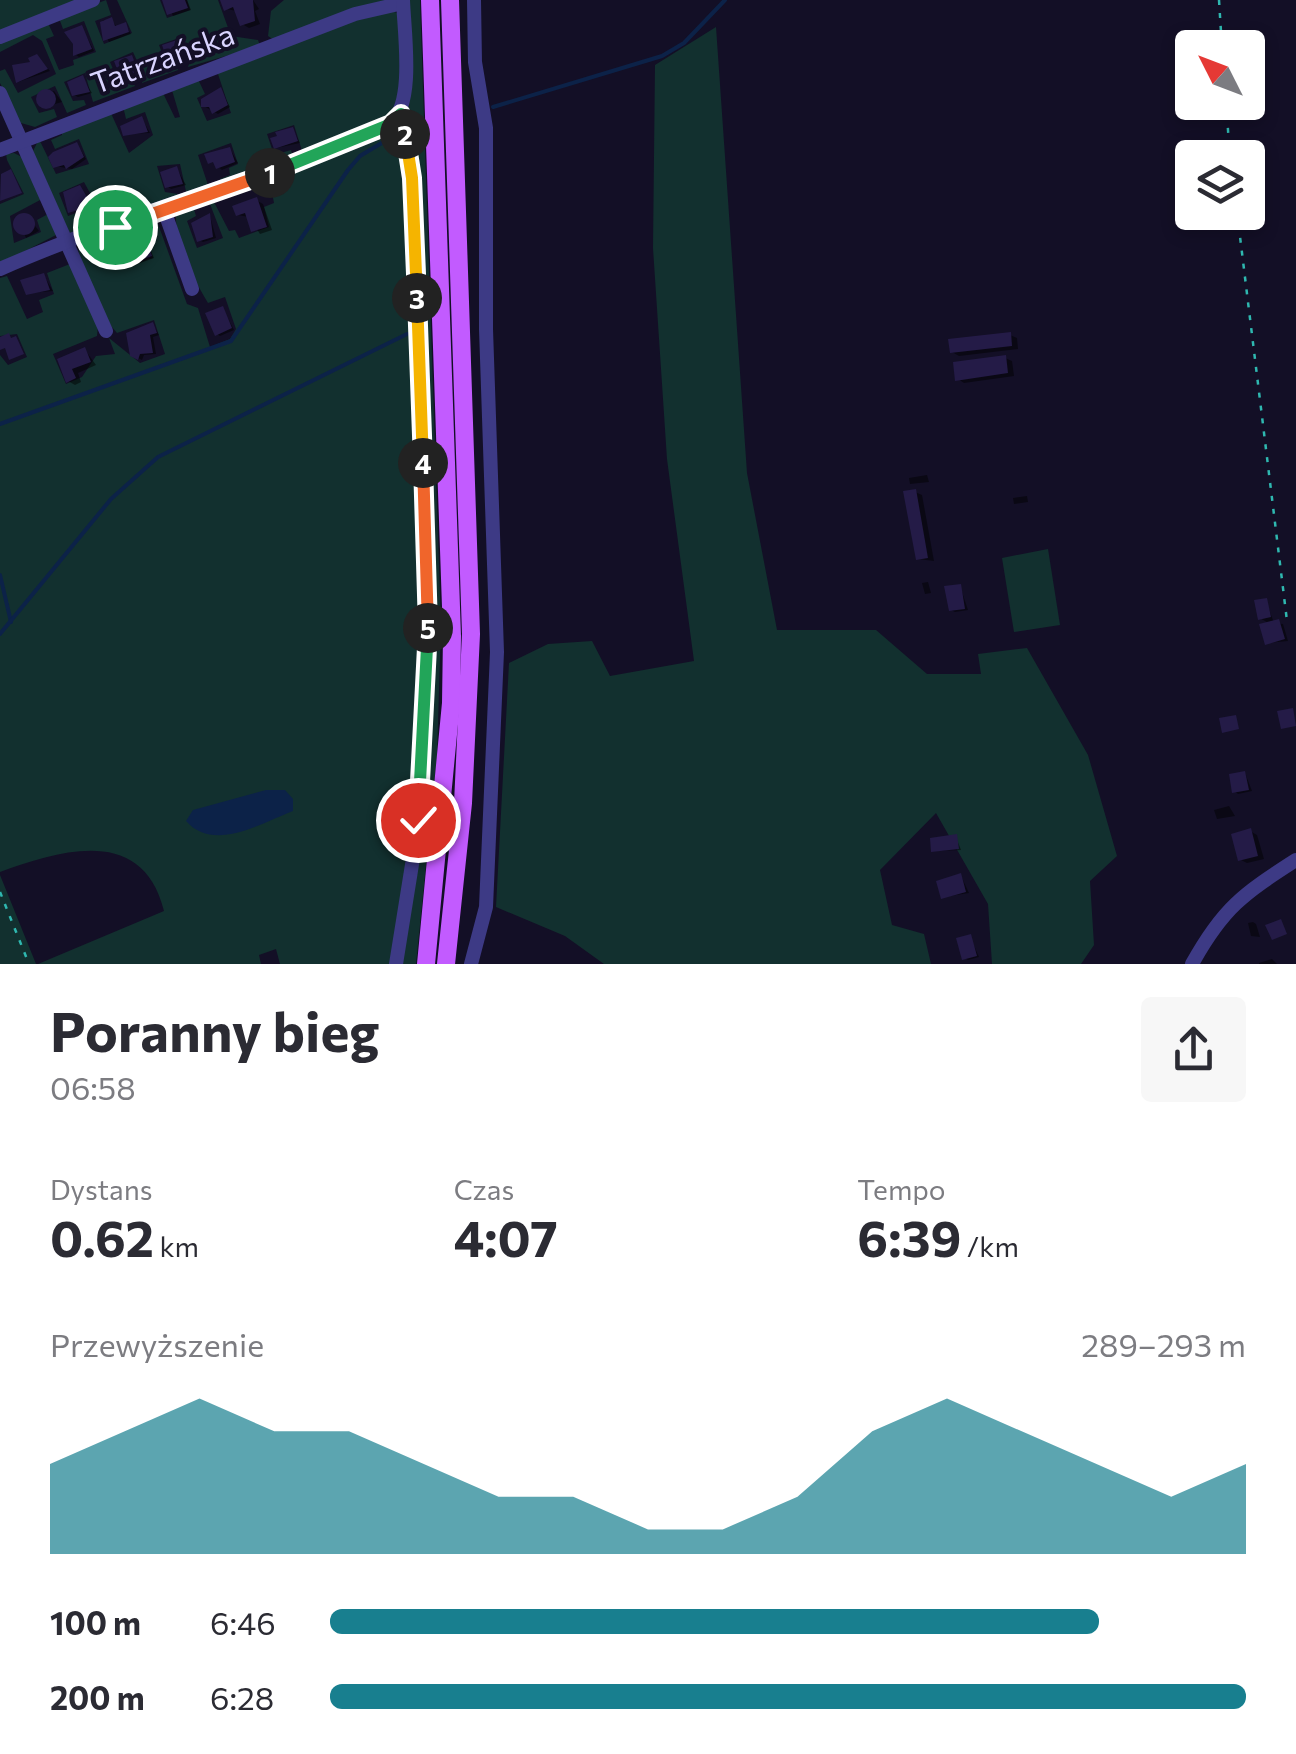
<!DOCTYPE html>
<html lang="pl">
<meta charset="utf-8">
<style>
:root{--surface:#fff;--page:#f7f7f7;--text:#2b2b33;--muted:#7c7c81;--accent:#187f8f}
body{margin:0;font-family:Commissioner,sans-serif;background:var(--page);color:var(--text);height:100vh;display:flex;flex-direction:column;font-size:38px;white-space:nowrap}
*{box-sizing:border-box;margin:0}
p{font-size:32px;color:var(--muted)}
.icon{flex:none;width:55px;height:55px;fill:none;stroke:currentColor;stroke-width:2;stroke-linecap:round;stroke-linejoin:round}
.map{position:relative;height:964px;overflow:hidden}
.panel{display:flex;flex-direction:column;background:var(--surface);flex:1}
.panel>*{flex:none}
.needle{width:65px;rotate:312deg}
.controls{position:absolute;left:1175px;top:30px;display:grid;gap:20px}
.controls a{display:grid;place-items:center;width:90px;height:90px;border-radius:10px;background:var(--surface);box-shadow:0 5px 15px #0003;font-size:50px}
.pin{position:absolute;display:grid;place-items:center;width:85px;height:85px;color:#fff;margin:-42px;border:5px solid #fff;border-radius:50%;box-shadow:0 2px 10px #0007}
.km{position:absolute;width:50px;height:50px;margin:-25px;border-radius:50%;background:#222;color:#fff;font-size:28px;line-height:50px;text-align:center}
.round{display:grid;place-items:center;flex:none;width:105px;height:105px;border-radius:10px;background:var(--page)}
.overview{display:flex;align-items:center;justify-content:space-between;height:170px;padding:0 50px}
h1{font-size:55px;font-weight:700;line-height:75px}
.stats{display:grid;grid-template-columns:repeat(3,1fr);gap:15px;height:170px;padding:10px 50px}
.stats div{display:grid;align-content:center}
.stats b{font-size:50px;font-weight:700}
.stats small{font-size:28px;font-weight:400}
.stats p{font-size:28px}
.chart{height:280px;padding:20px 50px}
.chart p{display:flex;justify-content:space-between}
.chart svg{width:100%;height:180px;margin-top:10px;fill:var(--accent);opacity:.7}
ul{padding:0 50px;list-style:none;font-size:32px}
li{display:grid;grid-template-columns:160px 120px 1fr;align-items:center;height:75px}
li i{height:25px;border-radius:12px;background:var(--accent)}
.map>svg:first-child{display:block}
.green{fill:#12302f}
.water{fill:#0c2248}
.shadow{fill:#0007}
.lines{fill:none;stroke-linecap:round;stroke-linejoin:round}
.stream{stroke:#0c2248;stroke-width:4}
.building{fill:#241b47}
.path{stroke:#2fb8b0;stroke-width:2.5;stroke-dasharray:5 8;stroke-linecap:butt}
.minor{stroke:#3d3a85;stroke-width:14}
.major{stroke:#c25bff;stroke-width:18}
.split-1-casing{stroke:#fff;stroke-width:20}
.split-2-casing{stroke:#fff;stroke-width:20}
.split-3-casing{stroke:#fff;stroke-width:20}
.split-4-casing{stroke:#fff;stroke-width:20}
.split-5-casing{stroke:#fff;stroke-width:20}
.split-6-casing{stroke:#fff;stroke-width:20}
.split-1{stroke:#f0652b;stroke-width:12}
.split-2{stroke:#22a559;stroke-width:12}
.split-3{stroke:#f5b400;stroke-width:12}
.split-4{stroke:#f5b400;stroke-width:12}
.split-5{stroke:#f0652b;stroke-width:12}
.split-6{stroke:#22a559;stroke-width:12}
.labels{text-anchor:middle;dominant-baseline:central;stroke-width:8;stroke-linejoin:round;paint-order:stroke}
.street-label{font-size:30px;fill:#d9d4ff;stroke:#130f26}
</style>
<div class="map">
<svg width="1296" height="964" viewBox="0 0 1296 964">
<rect width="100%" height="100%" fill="#130f26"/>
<g class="green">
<polygon points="0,0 83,0 0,33"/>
<polygon points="106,0 111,15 95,21 104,44 132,33 117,0 160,0 167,18 190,10 187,0 218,0 231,36 258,40 260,46 188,67 191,58 182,37 159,45 167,66 176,64 178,70 142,83 143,74 133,52 110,62 119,83 131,79 135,86 93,102 85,73 64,82 73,101 84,100 86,105 67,113 55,86 31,97 39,113 54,109 57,117 35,127 21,123 0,83 0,71 5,69 18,93 56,74 42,41 33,35 0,52 0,42 48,23 54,36 46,39 59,70 74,65 73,60 96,52 84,21 63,29 59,18"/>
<polygon points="284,0 390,0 274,40 268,36 271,11"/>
<polygon points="406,0 420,0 441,625 437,756 416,964 399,964 431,674 405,120"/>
<polygon points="386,9 400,14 402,77 396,117 304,157 294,125 267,134 274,155 291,150 294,160 222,185 220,179 230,175 229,168 238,164 231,143 198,155 209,188 187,196 180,164 157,166 165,192 178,194 178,199 117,221 104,191 91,195 84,182 59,193 68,216 98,205 108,224 70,234 33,151 39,139 56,174 89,164 79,139 55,149 51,140 62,135 62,129 110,111 129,153 153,135 145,112 126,119 123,106 162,91 175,118 180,117 171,87 197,77 205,94 197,98 207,121 231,113 217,71"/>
<polygon points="716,27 747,473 777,630 876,630 927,674 981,674 978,654 1027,648 1088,755 1117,856 1090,881 1094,945 1081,964 992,964 988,904 936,813 880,870 892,925 924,934 931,964 604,964 565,936 496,907 509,663 548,644 592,641 610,676 694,661 667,459 653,248 655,65"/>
<path d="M399,126l9,46 17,461 -10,184 -22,147h-113l-4,-15 -17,6 2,9h-223l126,-53c-21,-86 -103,-61 -164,-39v-517l8,10 19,-8 -10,-23 -17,2v-58l7,-2 20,43 16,-7 -4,-12 15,-6 -7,-21 23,-9 28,62 -1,10 -44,18 13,30 16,-7 14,-21 19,-2 -6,-16 31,25 25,-9 -11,-34 -37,13 -6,-7 -33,-68 1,-11 54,-19 -2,12 -15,6 7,21 30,-9 -11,-35 15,-2 30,83 11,4 12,39 20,-8 6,-10 -11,-32 -17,6c-18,-31 -33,-58 -32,-90l17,-7 3,10 -9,5 10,27 26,-10 -13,-34 4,-2 15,29 6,-1 4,8 30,-11 -5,-20 10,-4 -5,-27z"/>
<polygon points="14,153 22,157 42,199 10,216 14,243 41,232 37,220 48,214 56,235 0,264 0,204 24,194 7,160 6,154"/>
<polygon points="1048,549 1060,625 1014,632 1002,558"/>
<polygon points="0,875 36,964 0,964"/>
</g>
<path class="water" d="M266,790h19l8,9v12c-32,12 -79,42 -107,10l7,-11z"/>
<g class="shadow">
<polygon points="166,0 187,0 191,10 173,16"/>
<polygon points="228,0 253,0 259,9 255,11 260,24 249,28 242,24 237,11 226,9"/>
<polygon points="103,20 111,20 118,28 125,25 131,34 109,42 101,27"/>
<polygon points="82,28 94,51 79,57 76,55"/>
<polygon points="179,42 188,58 173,61 169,59"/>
<polygon points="37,57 50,71 18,82 28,65"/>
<polygon points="83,78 92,93 78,97 74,95"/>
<polygon points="221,90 230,107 218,114 202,105"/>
<polygon points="54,91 62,102 41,108 37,97"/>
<polygon points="142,119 150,133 125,134"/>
<polygon points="293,130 300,143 276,148"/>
<polygon points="77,144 86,159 72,169 55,166"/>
<polygon points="230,149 238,163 222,170 218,167"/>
<polygon points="177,169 186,185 171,189 167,186"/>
<polygon points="256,200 263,204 272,230 260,234 249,217 238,215"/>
<polygon points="26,214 39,231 26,238 17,217"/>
<polygon points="210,216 216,238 203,242 199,240"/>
<polygon points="145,237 154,258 132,266 125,249"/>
<polygon points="44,276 53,291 28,293"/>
<polygon points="223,309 234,330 220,336 217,334"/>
<polygon points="153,325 159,335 153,337 156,354 144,355 142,360 132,355"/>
<polygon points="1010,335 1017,338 1018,349 959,356 952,352"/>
<polygon points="85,350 96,365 78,373 81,382 75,385 68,381 60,360"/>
<polygon points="1005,358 1012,361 1014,376 964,383 958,379"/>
<polygon points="927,475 929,482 910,484 909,478"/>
<polygon points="915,492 922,495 934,561 918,559"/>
<polygon points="1027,496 1028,502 1014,504 1013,498"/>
<polygon points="928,582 931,593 925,594 922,583"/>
<polygon points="960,586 968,610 955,612 951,610"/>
<polygon points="1266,601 1274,623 1283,624 1288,641 1267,643 1270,624 1260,618"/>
<polygon points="1245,773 1252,791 1238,794 1234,791"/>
<polygon points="1229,806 1235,816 1217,819 1214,810"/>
<polygon points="1250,831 1257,835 1264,859 1247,863 1241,860"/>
<polygon points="956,837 961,850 934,851"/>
<polygon points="961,876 969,893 943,897"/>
<polygon points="1253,922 1256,924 1260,937 1251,936 1248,923"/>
<polygon points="970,937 979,957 968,960 964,958"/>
<polygon points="1272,959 1277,964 1259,964 1259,963"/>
</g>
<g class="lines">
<g class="stream">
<polyline points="493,107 662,56 684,43 725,0"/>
<polyline points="0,424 231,341 348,170 360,156 395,135"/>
<polyline points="0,575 11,622"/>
<polyline points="0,634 111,499 158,457 407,334"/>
</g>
</g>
<g class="building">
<polygon points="162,0 185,0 188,8 167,15"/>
<polygon points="220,0 253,0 255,21 240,26 233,7 224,11"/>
<polygon points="112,17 115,26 126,22 129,32 103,41 100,22"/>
<polygon points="82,25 92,49 73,56 73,44 64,32"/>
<polygon points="180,39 185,56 167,60 162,45"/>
<polygon points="37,54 48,69 16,83 12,65 30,62 28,58"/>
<polygon points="132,55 138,72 120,77 114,61"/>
<polygon points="83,75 90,92 72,96 67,82"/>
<polygon points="221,87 228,105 212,114 209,107 201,107 201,99"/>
<circle cx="46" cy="99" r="10"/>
<polygon points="142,116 148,132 123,136 120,126"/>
<polygon points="293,127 298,141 274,149 270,138 277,136 275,132"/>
<polygon points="77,142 84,157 66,169 64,165 53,168 48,157 53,152"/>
<polygon points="230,147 235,162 216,169 213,162 208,164 204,154"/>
<polygon points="177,166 183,184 165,188 160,172"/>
<polygon points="11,169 22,193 0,201 1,174"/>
<polygon points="80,185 92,206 68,213 63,192"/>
<polygon points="257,197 267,227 251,232 245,213 236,216 232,206"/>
<polygon points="210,213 213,237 197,242 191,223"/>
<circle cx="24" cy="224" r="11"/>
<polygon points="145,234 152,256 126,265 122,248 135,244 137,237"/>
<polygon points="44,273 50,290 26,295 20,280"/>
<polygon points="223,306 232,328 215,336 205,313"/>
<polygon points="153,322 157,333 150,335 153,353 140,354 138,360 130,356 126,333"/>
<polygon points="1011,332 1012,346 950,353 948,339"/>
<polygon points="9,333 11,338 16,336 24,354 9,360 5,348 0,350 0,337"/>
<polygon points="85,347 91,362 72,369 76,378 66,383 57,359"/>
<polygon points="1006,355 1008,373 955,381 953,362"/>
<polygon points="916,489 928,558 916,560 903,491"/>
<polygon points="961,584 965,609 949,611 944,586"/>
<polygon points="1267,598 1271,617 1258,620 1254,600"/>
<polygon points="1279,619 1285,639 1265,645 1259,624"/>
<polygon points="1293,708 1296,726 1281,729 1277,711"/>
<polygon points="1236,715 1239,729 1222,733 1219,718"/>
<polygon points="1245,771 1249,790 1232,793 1229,774"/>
<polygon points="1251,828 1258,856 1238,861 1231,834"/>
<polygon points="957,834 959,849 931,852 930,838"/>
<polygon points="961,873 966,892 941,899 936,881"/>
<polygon points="1281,919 1287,934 1272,940 1265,925"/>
<polygon points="971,934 977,956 962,960 956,938"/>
</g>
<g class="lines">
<g class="path">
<polyline points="1219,0 1222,48"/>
<polyline points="1226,102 1230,158"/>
<polyline points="1237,212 1287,621"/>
<polyline points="0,892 29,964"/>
</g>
<g class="minor">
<polyline points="0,37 93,0"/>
<polyline points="0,93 106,331"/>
<polyline points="0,150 355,14 403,3"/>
<polyline points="164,210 192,289"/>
<path d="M0,269c127,-56 263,-90 391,-146 24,-20 13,-92 12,-123"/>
<polyline points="396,964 419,821 429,641 415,225 401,114"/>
<polyline points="471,964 486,907 497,652 486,329 486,128 475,62 474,0"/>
<path d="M1192,964c31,-56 51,-70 104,-104"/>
</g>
<g class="major">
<polyline points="426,964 451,703 452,636 430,0"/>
<polyline points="446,964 463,803 471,634 450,0"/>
</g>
</g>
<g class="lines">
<g class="split-1-casing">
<polyline id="split-1" points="115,227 270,173"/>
</g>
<g class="split-2-casing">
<polyline id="split-2" points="270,173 391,124 401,114 405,134"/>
</g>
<g class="split-3-casing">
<polyline id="split-3" points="405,134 412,178 417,298"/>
</g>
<g class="split-4-casing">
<polyline id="split-4" points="417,298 423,463"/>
</g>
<g class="split-5-casing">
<polyline id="split-5" points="423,463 428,628"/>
</g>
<g class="split-6-casing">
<polyline id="split-6" points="418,820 428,628"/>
</g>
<use href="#split-1" class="split-1"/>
<use href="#split-2" class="split-2"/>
<use href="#split-3" class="split-3"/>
<use href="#split-4" class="split-4"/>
<use href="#split-5" class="split-5"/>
<use href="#split-6" class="split-6"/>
</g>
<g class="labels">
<g class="street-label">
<text transform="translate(162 57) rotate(-20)">Tatrzańska</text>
</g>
</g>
</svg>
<div class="controls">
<a><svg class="needle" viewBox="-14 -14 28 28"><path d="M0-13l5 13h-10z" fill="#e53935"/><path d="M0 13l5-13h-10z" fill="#7c7c81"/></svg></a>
<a><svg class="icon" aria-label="layers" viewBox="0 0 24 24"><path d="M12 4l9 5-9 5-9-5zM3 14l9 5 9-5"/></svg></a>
</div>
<div class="pin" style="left:115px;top:227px;background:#1e9e55"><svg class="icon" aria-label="arrive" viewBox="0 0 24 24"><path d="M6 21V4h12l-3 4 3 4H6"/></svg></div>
<div class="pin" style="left:418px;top:820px;background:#d93025"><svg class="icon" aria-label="check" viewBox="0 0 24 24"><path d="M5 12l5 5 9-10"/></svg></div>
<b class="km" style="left:270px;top:173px">1</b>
<b class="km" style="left:405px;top:134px">2</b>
<b class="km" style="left:417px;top:298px">3</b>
<b class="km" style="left:423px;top:463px">4</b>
<b class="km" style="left:428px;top:628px">5</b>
</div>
<section class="panel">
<div class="overview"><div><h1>Poranny bieg</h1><p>06:58</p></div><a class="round"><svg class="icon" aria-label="share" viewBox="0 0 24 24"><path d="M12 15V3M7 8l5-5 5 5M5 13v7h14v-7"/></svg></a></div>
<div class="stats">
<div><p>Dystans</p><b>0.62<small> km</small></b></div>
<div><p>Czas</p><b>4:07</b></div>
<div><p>Tempo</p><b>6:39<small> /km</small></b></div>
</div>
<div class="chart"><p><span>Przewyższenie</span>289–293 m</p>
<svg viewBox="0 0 160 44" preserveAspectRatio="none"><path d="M0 44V22L10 14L20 6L30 14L40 14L50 22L60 30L70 30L80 38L90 38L100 30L110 14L120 6L130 14L140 22L150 30L160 22V44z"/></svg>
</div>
<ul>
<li><b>100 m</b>6:46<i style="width:84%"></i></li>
<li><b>200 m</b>6:28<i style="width:100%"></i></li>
</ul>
</section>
